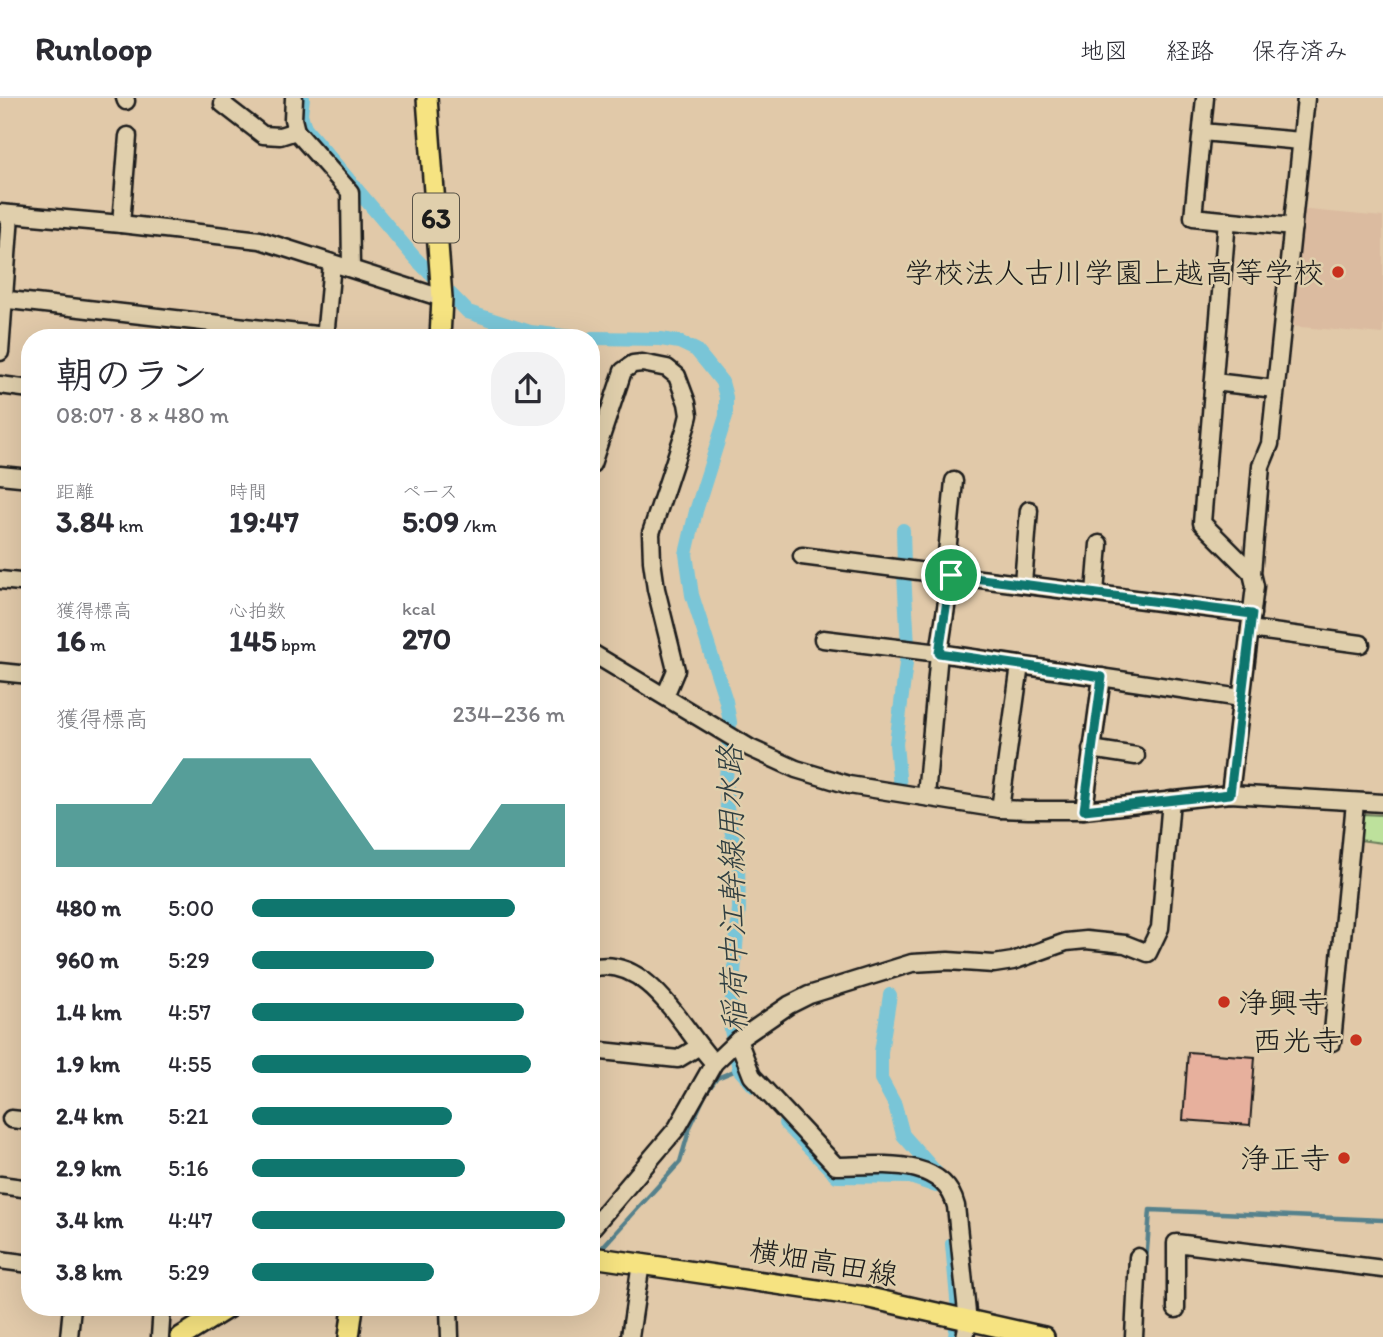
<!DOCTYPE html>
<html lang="ja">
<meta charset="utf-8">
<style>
:root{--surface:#fff;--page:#f2f2f3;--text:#2b2b33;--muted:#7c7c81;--line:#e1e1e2;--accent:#0f766e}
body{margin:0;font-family:Itim,"Klee One",sans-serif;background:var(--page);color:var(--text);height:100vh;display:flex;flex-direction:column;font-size:26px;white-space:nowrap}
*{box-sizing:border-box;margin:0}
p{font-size:23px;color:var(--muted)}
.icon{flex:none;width:38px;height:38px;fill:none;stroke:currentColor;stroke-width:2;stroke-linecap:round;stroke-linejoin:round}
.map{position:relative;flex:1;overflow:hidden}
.details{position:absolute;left:21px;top:231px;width:579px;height:987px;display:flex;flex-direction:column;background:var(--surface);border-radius:28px;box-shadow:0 7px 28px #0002}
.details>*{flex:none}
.pin{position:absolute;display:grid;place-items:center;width:60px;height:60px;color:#fff;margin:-30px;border:4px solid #fff;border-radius:50%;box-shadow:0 2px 7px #0007}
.round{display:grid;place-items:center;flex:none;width:74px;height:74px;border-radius:28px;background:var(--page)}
.head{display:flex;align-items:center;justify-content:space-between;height:119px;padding:0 35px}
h1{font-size:38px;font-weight:800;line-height:52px}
.figures{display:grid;grid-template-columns:repeat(3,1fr);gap:10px;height:119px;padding:7px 35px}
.figures div{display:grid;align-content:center}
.figures b{font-size:30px;font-weight:800}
.figures small{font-size:19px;font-weight:400}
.figures p{font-size:19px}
.chart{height:196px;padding:14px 35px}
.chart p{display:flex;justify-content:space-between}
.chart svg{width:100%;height:126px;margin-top:7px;fill:var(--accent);opacity:.7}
ul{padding:0 35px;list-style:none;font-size:23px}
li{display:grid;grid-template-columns:112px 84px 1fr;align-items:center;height:52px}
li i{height:18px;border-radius:9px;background:var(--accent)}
header{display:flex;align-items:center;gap:42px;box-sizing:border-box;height:98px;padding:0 35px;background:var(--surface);border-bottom:2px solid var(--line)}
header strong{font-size:33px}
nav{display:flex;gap:38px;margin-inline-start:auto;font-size:24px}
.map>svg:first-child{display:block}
.built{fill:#dbbba0}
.green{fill:#bde19c;stroke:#6c7e5c;stroke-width:2}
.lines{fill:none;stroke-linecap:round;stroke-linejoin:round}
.stream{stroke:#54818c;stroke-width:4.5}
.canal{stroke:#79c5d7;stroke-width:14}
.building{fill:#e7b09d;stroke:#1c1c1c;stroke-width:2}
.minor-casing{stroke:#1c1c1c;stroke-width:21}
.major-casing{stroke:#1c1c1c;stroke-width:24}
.minor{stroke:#e0cfac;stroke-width:16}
.major{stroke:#f6e381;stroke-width:19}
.route-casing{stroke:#fff;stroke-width:14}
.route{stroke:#0f766e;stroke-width:9}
.poi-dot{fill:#c8321e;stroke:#e0cfac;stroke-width:2.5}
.labels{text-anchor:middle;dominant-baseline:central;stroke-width:5;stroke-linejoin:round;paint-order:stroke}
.shield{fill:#e0cfac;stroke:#575247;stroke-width:2}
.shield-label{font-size:28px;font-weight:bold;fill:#1c1c1c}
.poi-label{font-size:30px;fill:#1c1c1c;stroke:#e0cfac;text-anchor:end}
.street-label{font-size:30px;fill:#1c1c1c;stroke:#e0cfac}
.water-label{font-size:32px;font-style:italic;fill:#2f3e41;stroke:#e0cfac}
</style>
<header>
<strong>Runloop</strong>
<nav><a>地図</a><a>経路</a><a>保存済み</a></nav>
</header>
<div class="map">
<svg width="1383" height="1239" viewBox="0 0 1383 1239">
<rect width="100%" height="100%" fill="#e1c9a9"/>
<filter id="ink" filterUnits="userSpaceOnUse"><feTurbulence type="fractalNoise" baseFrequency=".0143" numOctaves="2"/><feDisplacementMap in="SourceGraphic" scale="14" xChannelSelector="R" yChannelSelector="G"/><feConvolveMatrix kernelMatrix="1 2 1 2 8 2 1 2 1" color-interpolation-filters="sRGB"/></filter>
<g filter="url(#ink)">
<polygon class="built" points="1298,111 1383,119 1383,236 1289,228"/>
<polygon class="green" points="1362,716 1383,717 1383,745 1359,742"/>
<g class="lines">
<g class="stream">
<polyline points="598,1154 680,1064 690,1029 706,995 717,980 739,971"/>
<polyline points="1146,1165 1150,1112 1383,1122"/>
</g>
<g class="canal">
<polyline points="303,0 301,16 305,30 414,159 468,214 530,234 581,240"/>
<polyline points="592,240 661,241 679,244 696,252 706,264 722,284 726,299 726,318 696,413 686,456 692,497 726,603 730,624 726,682 727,709 738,769 739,810 730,927 739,971 754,988"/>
<polyline points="903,432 904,468"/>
<polyline points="904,475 908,548"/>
<polyline points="900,690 896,646 907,557"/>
<polyline points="890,897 881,954 881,981 895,1007 903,1037 940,1079"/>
<polyline points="785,1025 837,1078 910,1079 936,1088"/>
<polyline points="952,1146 958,1212 955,1239"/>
</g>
</g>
<polygon class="building" points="1188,954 1255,959 1250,1027 1183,1022"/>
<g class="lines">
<g class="minor-casing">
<g id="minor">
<polyline points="125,0 126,3"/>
<polyline points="224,0 223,6 263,37 280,38 296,33 293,21 294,0"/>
<polyline points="1205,0 1193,119 1293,129"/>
<polyline points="296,33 350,94 351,170"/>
<polyline points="1202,34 1301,43"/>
<polyline points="0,115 121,126 260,142 442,200"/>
<polyline points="1227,122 1202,425 1252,475"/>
<polyline points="121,126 128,38"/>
<polyline points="0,201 325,238"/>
<polyline points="325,240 332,166"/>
<polyline points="0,254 10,117"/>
<polyline points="1214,284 1275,291"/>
<polyline points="0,287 30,291"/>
<polyline points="592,366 623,273 633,266 642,265 667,270 677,278 687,305 689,317 686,329 651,435 652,463 656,491 676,572 665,598"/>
<polyline points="0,377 30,380"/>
<polyline points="802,458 1252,516"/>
<polyline points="945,476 954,383"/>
<polyline points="0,482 30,485"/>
<polyline points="1023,485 1029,412"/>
<polyline points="1095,495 1099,446"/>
<polyline points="1250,531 1361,546"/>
<polyline points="823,541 939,555 1241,600"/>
<polyline points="592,555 750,650 796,671 849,687 1000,711 1028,712 1084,712 1230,696 1383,705"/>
<polyline points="0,574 30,577"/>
<polyline points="1091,651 1136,658"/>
<polyline points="1230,696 1255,488 1252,475 1261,368 1270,346 1306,0"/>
<polyline points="926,698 939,555 951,477"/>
<polyline points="1000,711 1020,567"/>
<polyline points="1084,712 1102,579"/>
<path d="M592,870c56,-14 90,61 122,95"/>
<path d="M738,942l14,36 84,90c40,0 107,-11 120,40l12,116 -3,15"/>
<polyline points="1332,944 1355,704"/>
<polyline points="592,952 678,961 698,949"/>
<polyline points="11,1021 30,1023"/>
<polyline points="0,1087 30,1091"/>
<polyline points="592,1130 677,1030 714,965 738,942 789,907 809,897 912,865 948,863 994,866 1013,863 1066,844 1086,842 1125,846 1148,855 1160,830 1171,702"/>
<polyline points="0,1162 30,1166"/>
<polyline points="449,1209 450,1239"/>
<polyline points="1176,1211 1176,1145 1383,1171"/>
<polyline points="69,1239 72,1209"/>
<polyline points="160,1239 162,1209"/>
<polyline points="630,1239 641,1165"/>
<polyline points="1134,1239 1138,1159"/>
</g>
</g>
<g class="major-casing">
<g id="major">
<polyline points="427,0 442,200 440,240"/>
<polyline points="592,1159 865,1199 1044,1239"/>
<polyline points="181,1239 229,1209"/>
<polyline points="349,1239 353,1209"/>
</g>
</g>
<use href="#minor" class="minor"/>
<use href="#major" class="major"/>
</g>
</g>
<g class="lines" filter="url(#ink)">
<g class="route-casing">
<polygon id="route" points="951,477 1252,516 1230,696 1084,712 1102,579 939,555"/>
</g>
<use href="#route" class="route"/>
</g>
<g class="poi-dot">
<circle cx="1338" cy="174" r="7"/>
<circle cx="1224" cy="904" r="7"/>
<circle cx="1356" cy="942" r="7"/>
<circle cx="1344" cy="1060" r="7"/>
</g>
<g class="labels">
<rect class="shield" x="413" y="95.5" width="46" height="49" rx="5"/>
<g class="shield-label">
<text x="436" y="120">63</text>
</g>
<g class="poi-label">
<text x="1324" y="174">学校法人古川学園上越高等学校</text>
<text x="1238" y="904" text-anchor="start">浄興寺</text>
<text x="1342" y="942">西光寺</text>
<text x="1330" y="1060">浄正寺</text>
</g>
<g class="street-label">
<text transform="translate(824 1164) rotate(10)">横畑高田線</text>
</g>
<g class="water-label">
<text transform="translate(732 791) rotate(-91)">稲荷中江幹線用水路</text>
</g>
</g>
</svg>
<div class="pin" style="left:951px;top:477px;background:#1e9e55"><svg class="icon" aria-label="arrive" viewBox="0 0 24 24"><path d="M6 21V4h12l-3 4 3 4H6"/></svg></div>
<section class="details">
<div class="head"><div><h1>朝のラン</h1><p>08:07 · 8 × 480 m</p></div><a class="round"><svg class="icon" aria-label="share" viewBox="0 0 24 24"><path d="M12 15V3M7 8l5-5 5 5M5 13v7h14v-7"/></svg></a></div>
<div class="figures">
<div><p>距離</p><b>3.84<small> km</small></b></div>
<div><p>時間</p><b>19:47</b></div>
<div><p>ペース</p><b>5:09<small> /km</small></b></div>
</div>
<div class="figures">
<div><p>獲得標高</p><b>16<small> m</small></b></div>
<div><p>心拍数</p><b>145<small> bpm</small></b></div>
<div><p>kcal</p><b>270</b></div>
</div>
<div class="chart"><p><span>獲得標高</span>234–236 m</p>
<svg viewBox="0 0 160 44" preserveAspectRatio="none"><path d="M0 44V22L10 22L20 22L30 22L40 6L50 6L60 6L70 6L80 6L90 22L100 38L110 38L120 38L130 38L140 22L150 22L160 22V44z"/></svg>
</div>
<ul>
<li><b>480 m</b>5:00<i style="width:84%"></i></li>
<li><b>960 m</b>5:29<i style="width:58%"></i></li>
<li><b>1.4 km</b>4:57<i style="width:87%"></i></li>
<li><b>1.9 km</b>4:55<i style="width:89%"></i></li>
<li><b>2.4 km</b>5:21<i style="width:64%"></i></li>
<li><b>2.9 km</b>5:16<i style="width:68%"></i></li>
<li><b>3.4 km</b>4:47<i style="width:100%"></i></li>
<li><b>3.8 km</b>5:29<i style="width:58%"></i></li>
</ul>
</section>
</div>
